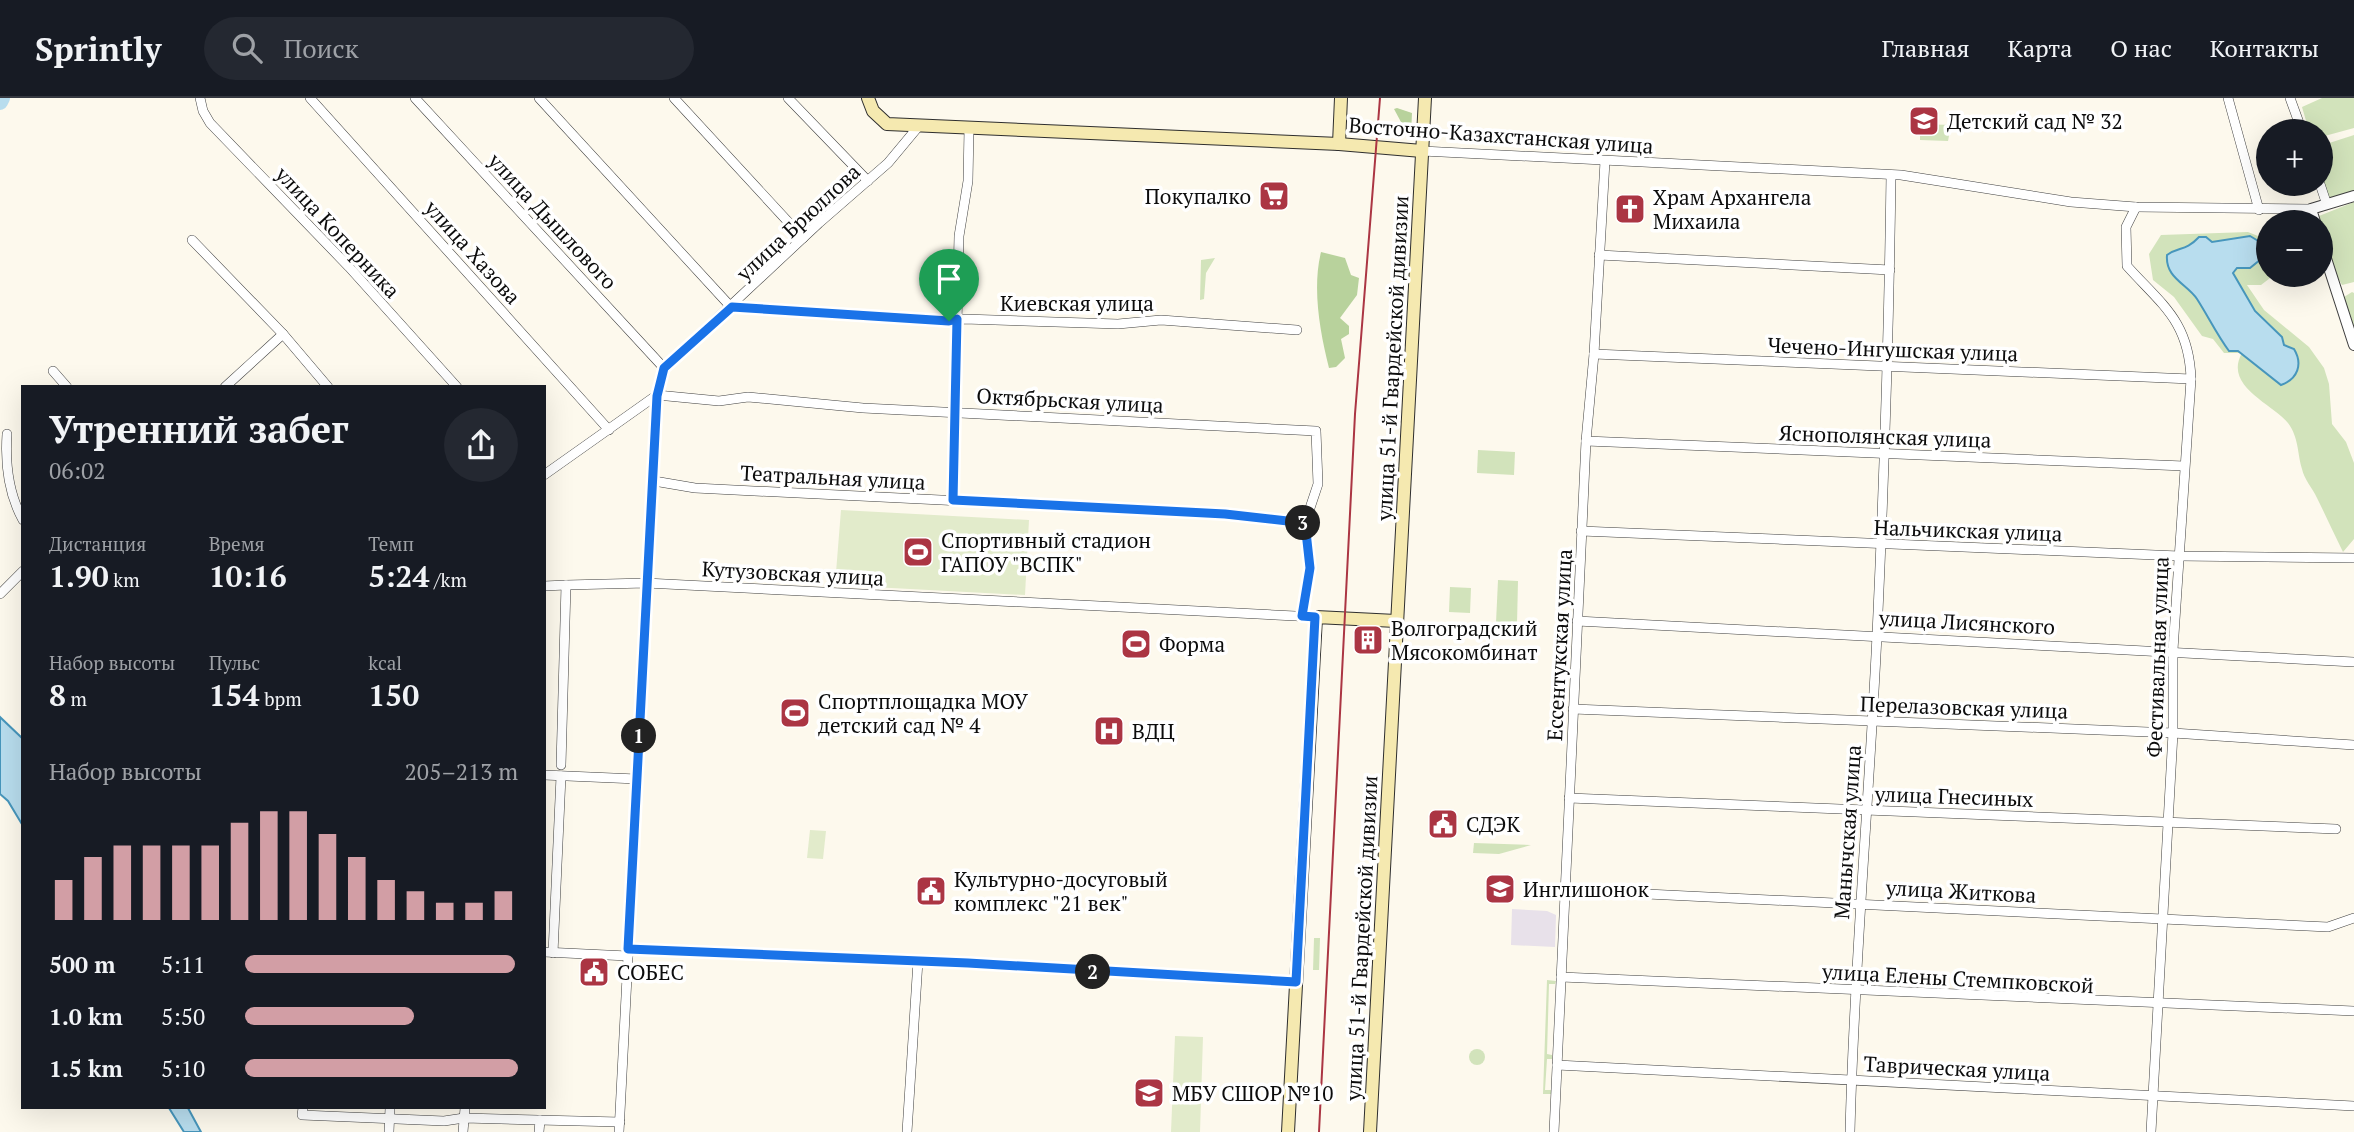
<!DOCTYPE html>
<html lang="ru">
<meta charset="utf-8">
<style>
:root{--surface:#171b24;--page:#242831;--text:#f1f3f6;--muted:#9ea1a6;--line:#363941;--accent:#d29ea5}
body{margin:0;font-family:"PT Serif",serif;background:var(--page);color:var(--text);height:100vh;display:flex;flex-direction:column;font-size:26px;white-space:nowrap}
*{box-sizing:border-box;margin:0}
p{font-size:23px;color:var(--muted)}
.icon{flex:none;width:38px;height:38px;fill:none;stroke:currentColor;stroke-width:2;stroke-linecap:round;stroke-linejoin:round}
.map{position:relative;flex:1;overflow:hidden}
.side{position:absolute;left:21px;top:287px;width:525px;height:724px;display:flex;flex-direction:column;background:var(--surface);border-radius:0px;box-shadow:0 7px 28px #0002}
.side>*{flex:none}
.controls{position:absolute;left:2256px;top:21px;display:grid;gap:14px}
.controls a{display:grid;place-items:center;width:77px;height:77px;border-radius:50%;background:var(--surface);box-shadow:0 7px 28px #0002;font-size:35px}
.pin{position:absolute;display:grid;place-items:center;width:60px;height:60px;color:#fff;margin:-72px -30px;border-radius:50% 50% 50% 0;rotate:-45deg;box-shadow:0 0 7px #0007}
.pin .icon{rotate:45deg}
.km{position:absolute;width:35px;height:35px;margin:-18px;border-radius:50%;background:#222;color:#fff;font-size:19px;line-height:35px;text-align:center}
.round{display:grid;place-items:center;flex:none;width:74px;height:74px;border-radius:37px;background:var(--page)}
.overview{display:flex;align-items:center;justify-content:space-between;height:119px;padding:0 28px}
h1{font-size:38px;font-weight:800;line-height:52px}
.stats{display:grid;grid-template-columns:repeat(3,1fr);gap:10px;height:119px;padding:7px 28px}
.stats div{display:grid;align-content:center}
.stats b{font-size:30px;font-weight:800}
.stats small{font-size:19px;font-weight:400}
.stats p{font-size:19px}
.chart{height:196px;padding:14px 28px}
.chart p{display:flex;justify-content:space-between}
.chart svg{width:100%;height:126px;margin-top:7px;stroke:var(--accent);stroke-width:6}
ul{padding:0 28px;list-style:none;font-size:23px}
li{display:grid;grid-template-columns:112px 84px 1fr;align-items:center;height:52px}
li i{height:18px;border-radius:9px;background:var(--accent)}
header{display:flex;align-items:center;gap:42px;box-sizing:border-box;height:98px;padding:0 35px;background:var(--surface);border-bottom:2px solid var(--line)}
header strong{font-size:33px}
nav{display:flex;gap:38px;margin-inline-start:auto;font-size:24px}
.search{width:490px;height:63px;background:var(--page);display:flex;align-items:center;gap:18px;box-sizing:border-box;padding:0 24px;border-radius:38px;color:var(--muted);font-size:26px}
.map>svg:first-child{display:block}
.industrial{fill:#e8e1ea}
.green{fill:#d2e3bb}
.forest{fill:#b8d29c}
.pitch{fill:#e2ebcb}
.water{fill:#b8ddee;stroke:#4796bc;stroke-width:2}
.lines{fill:none;stroke-linecap:round;stroke-linejoin:round}
.river{stroke:#b8ddee;stroke-width:16}
.minor-casing{stroke:#3f3f3f;stroke-width:10}
.tertiary-casing{stroke:#3f3f3f;stroke-width:12}
.secondary-casing{stroke:#2e2e2e;stroke-width:14}
.minor{stroke:#fff;stroke-width:9}
.tertiary{stroke:#fff;stroke-width:10}
.secondary{stroke:#f5e9b0;stroke-width:12}
.tram{stroke:#ab3543;stroke-width:2}
.route-casing{stroke:#fff;stroke-width:14}
.route{stroke:#1a73e8;stroke-width:9}
.labels{text-anchor:middle;dominant-baseline:central;stroke-width:7;stroke-linejoin:round;paint-order:stroke}
.poi-label{font-size:21px;fill:#0c0c0c;stroke:#fff;text-anchor:start}
.street-label{font-size:21px;fill:#0c0c0c;stroke:#fff}
</style>
<header>
<strong>Sprintly</strong>
<div class="search"><svg class="icon" aria-label="search" viewBox="0 0 24 24"><circle cx="10" cy="10" r="6"/><path d="M15 15l6 6"/></svg>Поиск</div>
<nav><a>Главная</a><a>Карта</a><a>О нас</a><a>Контакты</a></nav>
</header>
<div class="map">
<svg width="2354" height="1034" viewBox="0 0 2354 1034">
<rect width="100%" height="100%" fill="#fdf9ed"/>
<polygon class="industrial" points="1512,811 1547,813 1556,817 1555,849 1511,847"/>
<g class="green">
<polygon points="2322,0 2354,0 2354,30 2321,39 2320,33 2309,33 2302,9"/>
<polygon points="1920,26 1951,27 1948,43 1920,42"/>
<polygon points="2354,37 2354,94 2328,100 2321,78 2320,48"/>
<polygon points="2354,104 2354,184 2342,187 2333,171 2319,118"/>
<path d="M2248,134l20,8v35h6l-13,10h-14l17,25 45,37 15,21 5,16 3,40 14,18 8,21v76l-11,13c-9,-18 -17,-36 -26,-54 -4,-9 -13,-19 -15,-29 -5,-17 -3,-31 -14,-46 -15,-19 -65,-37 -46,-70h-18l-11,-14 -11,-3 -28,-39 -21,-17 -4,-26 12,-19z"/>
<polygon points="1215,160 1206,175 1204,201 1200,202 1201,162"/>
<polygon points="2352,194 2354,195 2354,235 2344,203 2344,199"/>
<polygon points="1478,352 1515,354 1514,377 1477,375"/>
<polygon points="1498,482 1518,483 1517,526 1496,525"/>
<polygon points="1450,489 1471,490 1470,515 1449,514"/>
<polygon points="1474,745 1531,747 1499,756 1473,755"/>
<polygon points="1314,840 1320,840 1319,872 1313,872"/>
<polygon points="1547,882 1556,883 1555,886 1549,886 1547,956 1552,957 1552,961 1547,961 1545,992 1551,992 1551,996 1543,996"/>
<circle cx="1477" cy="959" r="8"/>
</g>
<g class="forest">
<polygon points="1397,10 1412,15 1411,37 1396,36 1401,24 1394,11"/>
<path d="M1321,154l24,6 6,17 8,3 -2,17 -17,23 9,8v8l-8,5 4,19 -9,9 -7,1c-9,-36 -17,-79 -8,-116z"/>
</g>
<g class="pitch">
<polygon points="841,412 1029,422 1025,497 835,487"/>
<polygon points="810,732 826,733 823,761 807,760"/>
<polygon points="1175,938 1203,939 1200,1034 1171,1034"/>
</g>
<g class="water">
<path d="M2250,138l15,9 1,10 -16,13h-13l-4,5 22,38 27,26 2,8 10,4c9,15 4,30 -13,36l-43,-34h-9c-12,-16 -21,-35 -32,-52 -10,-15 -32,-21 -30,-44 12,-9 18,-3 32,-18h7l6,5z"/>
<polygon points="0,619 23,641 23,728 8,703 0,696"/>
<polygon points="169,1010 188,1010 201,1034 184,1034"/>
</g>
<g class="lines">
<polyline class="river" points="0,4 2,0"/>
<g class="minor-casing">
<g id="minor">
<polyline points="200,0 203,13 210,25 349,169 457,289"/>
<polyline points="310,0 609,332"/>
<polyline points="415,0 664,270"/>
<polyline points="539,0 731,209 949,223 964,221 1118,226 1161,222 1297,232"/>
<polyline points="674,0 803,140"/>
<polyline points="788,0 868,83"/>
<polyline points="2228,0 2259,112"/>
<polyline points="2290,0 2302,33"/>
<polyline points="1422,53 1901,77 2071,104 2136,109 2311,111"/>
<polyline points="2320,86 2326,104"/>
<path d="M2136,109l-10,20 1,39c35,39 62,55 64,113l-18,271v83l-22,399"/>
<polyline points="192,142 283,236 328,289"/>
<polyline points="1599,157 1890,172"/>
<polyline points="1594,256 2191,281"/>
<polyline points="53,273 67,289"/>
<polyline points="225,289 283,236"/>
<polyline points="657,297 719,303 748,299 863,310 1316,333 1318,386 1305,425 1310,470 1302,518"/>
<path d="M7,336c-2,30 1,59 16,86"/>
<polyline points="1586,343 2184,368"/>
<polyline points="544,377 657,297"/>
<polyline points="654,383 695,390 1225,416 1305,425"/>
<polyline points="953,402 959,138 968,83 969,31"/>
<polyline points="1581,433 2179,458 2354,460"/>
<polyline points="566,487 646,485 1316,519"/>
<polyline points="544,488 566,487 561,667"/>
<polyline points="0,496 23,473"/>
<polyline points="1577,523 2354,564"/>
<polyline points="1573,611 2173,635 2354,647"/>
<polyline points="544,677 637,681"/>
<polyline points="1569,700 2336,731"/>
<polyline points="1565,792 2328,829 2354,820"/>
<polyline points="628,851 968,865 1296,884"/>
<polyline points="544,854 628,858"/>
<polyline points="553,855 561,678"/>
<polyline points="1561,879 2354,913"/>
<polyline points="1557,967 2354,1008"/>
<polyline points="303,1010 302,1017 444,1023 464,1020 620,1024"/>
<polyline points="389,1034 390,1010"/>
<polyline points="463,1034 465,1010"/>
<polyline points="539,1034 540,1022"/>
<polyline points="619,1034 657,297 664,270 819,125 888,65 918,29"/>
<polyline points="907,1034 918,863"/>
<polyline points="1554,1034 1586,343 1594,256 1605,63"/>
<path d="M1850,1034c4,-166 19,-331 27,-497 7,-153 12,-307 14,-460"/>
</g>
</g>
<g class="tertiary-casing">
<g id="tertiary">
<polyline points="2315,124 2311,111 2354,98"/>
<polyline points="2320,142 2354,247"/>
</g>
</g>
<g class="secondary-casing">
<g id="secondary">
<polyline points="868,0 873,13 887,26 1339,46 1422,53"/>
<polyline points="1339,46 1341,0"/>
<polyline points="1288,1034 1316,519 1396,523"/>
<polyline points="1370,1034 1425,0"/>
</g>
</g>
<use href="#minor" class="minor"/>
<use href="#tertiary" class="tertiary"/>
<use href="#secondary" class="secondary"/>
<polyline class="tram" points="1319,1034 1355,316 1380,0"/>
</g>
<g class="lines">
<g class="route-casing">
<polygon id="route" points="732,209 949,223 957,221 953,402 1225,416 1305,425 1310,470 1302,518 1315,519 1296,884 968,865 628,851 657,298 664,270"/>
</g>
<use href="#route" class="route"/>
</g>
<defs>
<g id="school-square" transform="scale(1.575)"><rect x="-9" y="-9" width="18" height="18" rx="4" fill="#ab3543" stroke="#fff"/><path d="M0-5L7-2L0 1L-7-2ZM-4 1L0 2.5L4 1V4Q0 6-4 4Z" fill="#fff"/></g>
<g id="supermarket-square" transform="scale(1.575)"><rect x="-9" y="-9" width="18" height="18" rx="4" fill="#ab3543" stroke="#fff"/><path d="M-6-5.5h2.5l.6 2H6L4.5 2H-2.5L-4.4-4H-6ZM-1.5 3.2a1.3 1.3 0 1 0 .1 0ZM3 3.2a1.3 1.3 0 1 0 .1 0Z" fill="#fff"/></g>
<g id="church-square" transform="scale(1.575)"><rect x="-9" y="-9" width="18" height="18" rx="4" fill="#ab3543" stroke="#fff"/><path d="M-1.2-6h2.4v3.5h3.3v2.4h-3.3V6h-2.4V-.1h-3.3v-2.4h3.3Z" fill="#fff"/></g>
<g id="stadium-square" transform="scale(1.575)"><rect x="-9" y="-9" width="18" height="18" rx="4" fill="#ab3543" stroke="#fff"/><path d="M0-5a6.5 5 0 1 0 0 10a6.5 5 0 1 0 0-10ZM-3.5-1.8h7v3.6h-7Z" fill="#fff"/></g>
<g id="building-square" transform="scale(1.575)"><rect x="-9" y="-9" width="18" height="18" rx="4" fill="#ab3543" stroke="#fff"/><path d="M-4-6H4V6H1V3H-1V6H-4ZM-2.5-4.3h1.7v1.8h-1.7ZM.8-4.3h1.7v1.8H.8ZM-2.5-1h1.7V.8h-1.7ZM.8-1h1.7V.8H.8Z" fill="#fff"/></g>
<g id="hospital-square" transform="scale(1.575)"><rect x="-9" y="-9" width="18" height="18" rx="4" fill="#ab3543" stroke="#fff"/><path d="M-5-5h3v3.5h4V-5h3V5h-3V1.5h-4V5h-3Z" fill="#fff"/></g>
<g id="civic-square" transform="scale(1.575)"><rect x="-9" y="-9" width="18" height="18" rx="4" fill="#ab3543" stroke="#fff"/><path d="M-.6-6.5H3V-4.5H.6V-3L4-1V1h2V6H-6V1h2V-1L-.6-3ZM-1.2 2.5V6h2.4V2.5Z" fill="#fff"/></g>
</defs>
<g fill-rule="evenodd">
<use href="#school-square" x="1924" y="23"/>
<use href="#supermarket-square" x="1274" y="98"/>
<use href="#church-square" x="1630" y="111"/>
<use href="#stadium-square" x="918" y="454"/>
<use href="#building-square" x="1368" y="542"/>
<use href="#stadium-square" x="1136" y="546"/>
<use href="#stadium-square" x="795" y="615"/>
<use href="#hospital-square" x="1109" y="633"/>
<use href="#civic-square" x="1443" y="726"/>
<use href="#school-square" x="1500" y="791"/>
<use href="#civic-square" x="931" y="793"/>
<use href="#civic-square" x="594" y="874"/>
<use href="#school-square" x="1149" y="995"/>
</g>
<g class="labels">
<g class="poi-label">
<text x="1947" y="23">Детский сад № 32</text>
<text x="1251" y="98" text-anchor="end">Покупалко</text>
<text x="1653" y="99">Храм Архангела<tspan x="1653" dy="24">Михаила</tspan></text>
<text x="941" y="442">Спортивный стадион<tspan x="941" dy="24">ГАПОУ "ВСПК"</tspan></text>
<text x="1391" y="530">Волгоградский<tspan x="1391" dy="24">Мясокомбинат</tspan></text>
<text x="1159" y="546">Форма</text>
<text x="818" y="603">Спортплощадка МОУ<tspan x="818" dy="24">детский сад № 4</tspan></text>
<text x="1132" y="633">ВДЦ</text>
<text x="1466" y="726">СДЭК</text>
<text x="954" y="781">Культурно-досуговый<tspan x="954" dy="24">комплекс "21 век"</tspan></text>
<text x="1523" y="791">Инглишонок</text>
<text x="617" y="874">СОБЕС</text>
<text x="1172" y="995">МБУ СШОР №10</text>
</g>
<g class="street-label">
<text transform="translate(1501 37) rotate(4)">Восточно-Казахстанская улица</text>
<text transform="translate(553 123) rotate(47)">улица Дышлового</text>
<text transform="translate(798 124) rotate(-43)">улица Брюллова</text>
<text transform="translate(338 134) rotate(47)">улица Коперника</text>
<text transform="translate(473 154) rotate(48)">улица Хазова</text>
<text x="1077" y="205">Киевская улица</text>
<text transform="translate(1893 251) rotate(2)">Чечено-Ингушская улица</text>
<text transform="translate(1392 260) rotate(-87)">улица 51-й Гвардейской дивизии</text>
<text transform="translate(1070 302) rotate(3)">Октябрьская улица</text>
<text transform="translate(1885 338) rotate(2)">Яснополянская улица</text>
<text transform="translate(833 379) rotate(3)">Театральная улица</text>
<text transform="translate(1968 432) rotate(2)">Нальчикская улица</text>
<text transform="translate(793 475) rotate(3)">Кутузовская улица</text>
<text transform="translate(1967 524) rotate(3)">улица Лисянского</text>
<text transform="translate(1559 547) rotate(-87)">Ессентукская улица</text>
<text transform="translate(2157 559) rotate(-88)">Фестивальная улица</text>
<text transform="translate(1964 609) rotate(2)">Перелазовская улица</text>
<text transform="translate(1954 698) rotate(2)">улица Гнесиных</text>
<text transform="translate(1847 734) rotate(-86)">Манычская улица</text>
<text transform="translate(1961 793) rotate(3)">улица Житкова</text>
<text transform="translate(1361 840) rotate(-87)">улица 51-й Гвардейской дивизии</text>
<text transform="translate(1958 880) rotate(3)">улица Елены Стемпковской</text>
<text transform="translate(1957 970) rotate(3)">Таврическая улица</text>
</g>
</g>
</svg>
<div class="controls">
<a>+</a>
<a>−</a>
</div>
<div class="pin" style="left:949px;top:223px;background:#1e9e55"><svg class="icon" aria-label="arrive" viewBox="0 0 24 24"><path d="M6 21V4h12l-3 4 3 4H6"/></svg></div>
<b class="km" style="left:639px;top:638px">1</b>
<b class="km" style="left:1093px;top:874px">2</b>
<b class="km" style="left:1303px;top:425px">3</b>
<section class="side">
<div class="overview"><div><h1>Утренний забег</h1><p>06:02</p></div><a class="round"><svg class="icon" aria-label="share" viewBox="0 0 24 24"><path d="M12 15V3M7 8l5-5 5 5M5 13v7h14v-7"/></svg></a></div>
<div class="stats">
<div><p>Дистанция</p><b>1.90<small> km</small></b></div>
<div><p>Время</p><b>10:16</b></div>
<div><p>Темп</p><b>5:24<small> /km</small></b></div>
</div>
<div class="stats">
<div><p>Набор высоты</p><b>8<small> m</small></b></div>
<div><p>Пульс</p><b>154<small> bpm</small></b></div>
<div><p>kcal</p><b>150</b></div>
</div>
<div class="chart"><p><span>Набор высоты</span>205–213 m</p>
<svg viewBox="0 0 160 44" preserveAspectRatio="none"><path d="M5 44V30M15 44V22M25 44V18M35 44V18M45 44V18M55 44V18M65 44V10M75 44V6M85 44V6M95 44V14M105 44V22M115 44V30M125 44V34M135 44V38M145 44V38M155 44V34"/></svg>
</div>
<ul>
<li><b>500 m</b>5:11<i style="width:99%"></i></li>
<li><b>1.0 km</b>5:50<i style="width:62%"></i></li>
<li><b>1.5 km</b>5:10<i style="width:100%"></i></li>
</ul>
</section>
</div>
